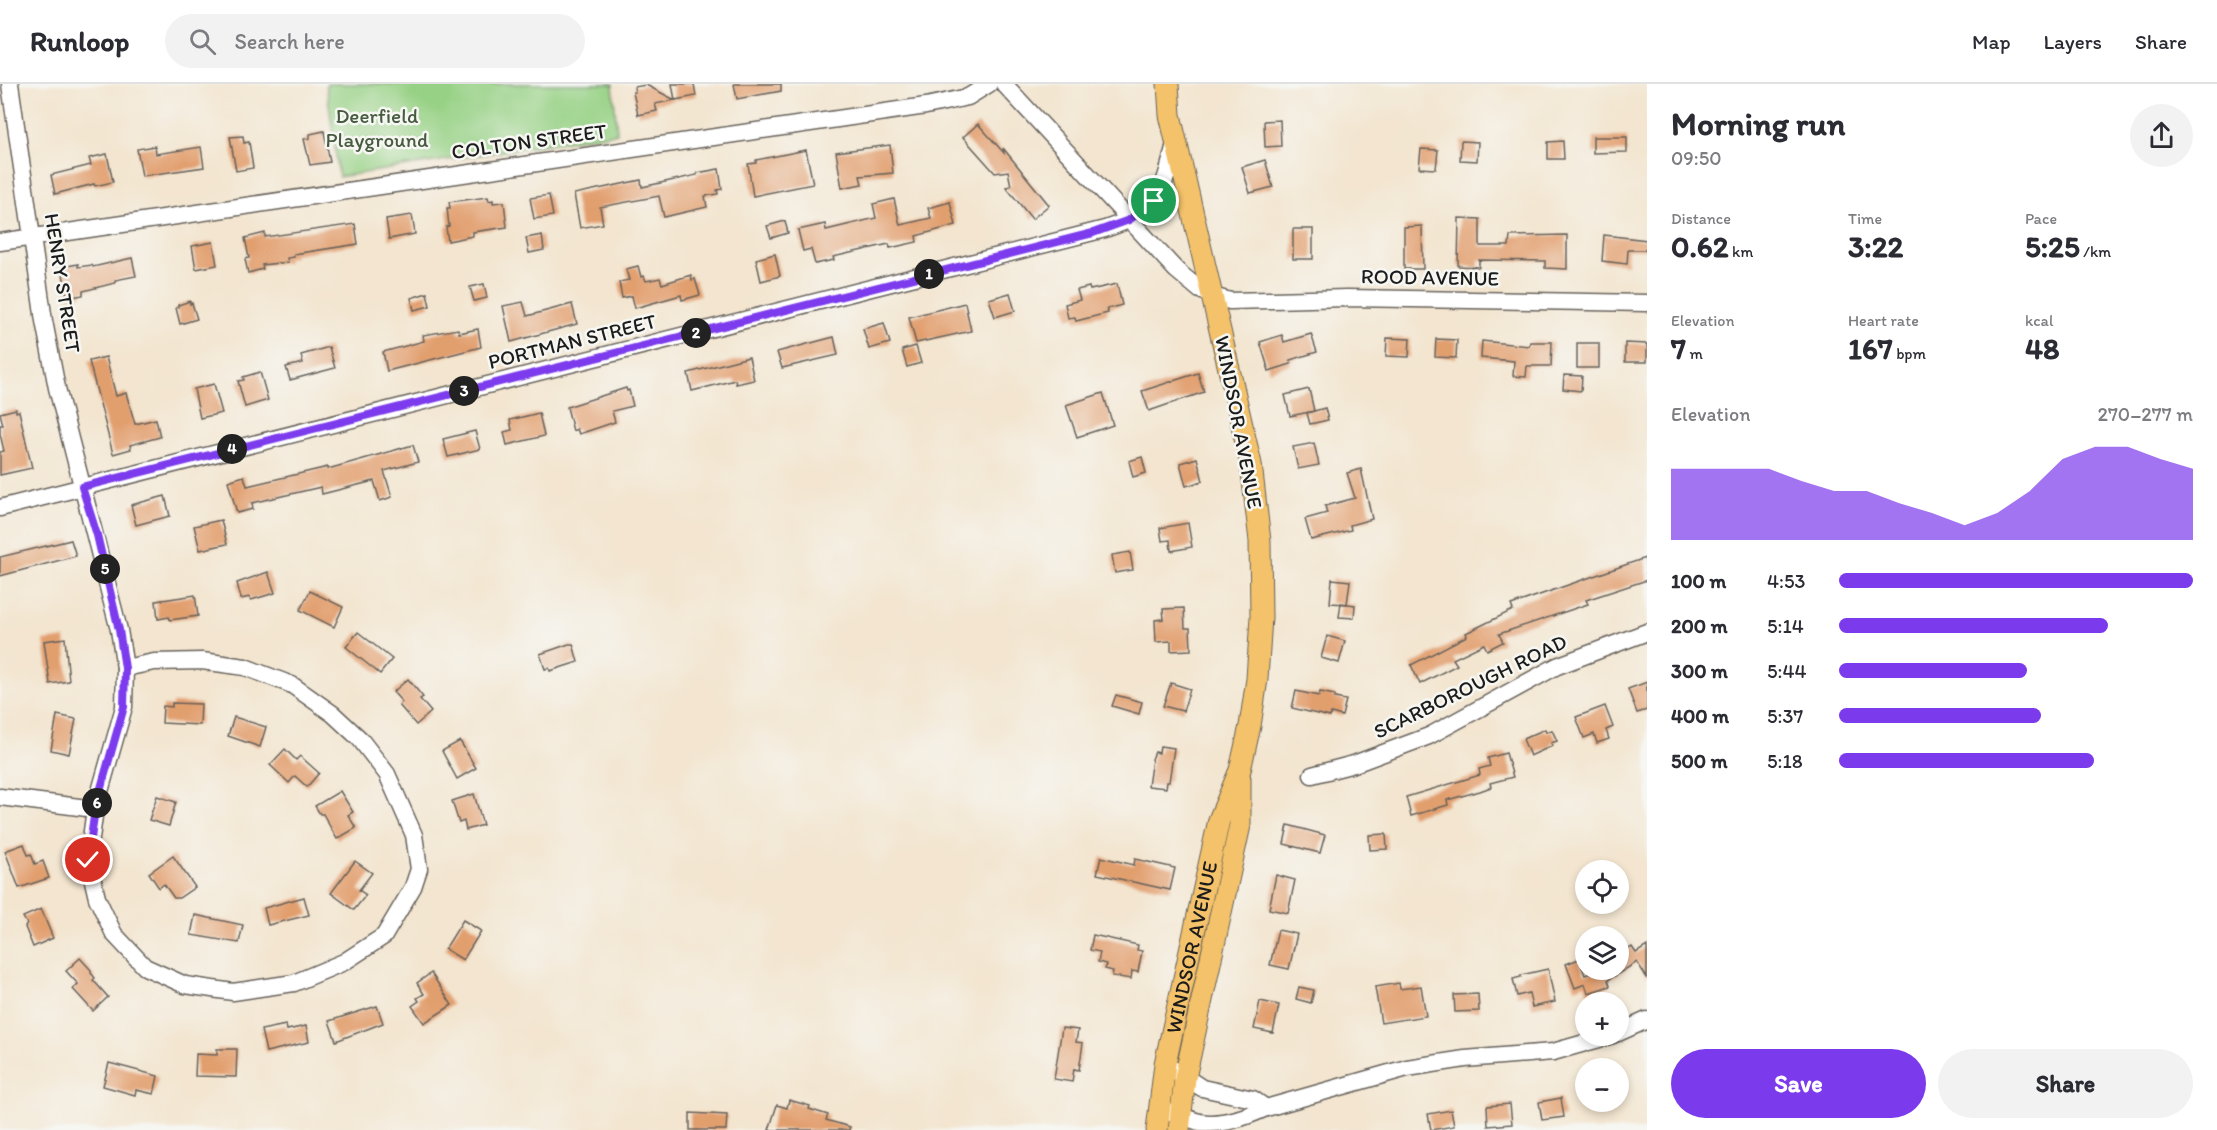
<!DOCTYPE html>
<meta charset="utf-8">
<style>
:root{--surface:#fff;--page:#f2f2f3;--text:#2b2b33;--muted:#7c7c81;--line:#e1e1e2;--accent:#7c3aed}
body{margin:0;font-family:Itim,sans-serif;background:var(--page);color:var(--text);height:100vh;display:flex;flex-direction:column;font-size:22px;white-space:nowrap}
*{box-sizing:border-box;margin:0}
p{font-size:20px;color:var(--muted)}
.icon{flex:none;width:33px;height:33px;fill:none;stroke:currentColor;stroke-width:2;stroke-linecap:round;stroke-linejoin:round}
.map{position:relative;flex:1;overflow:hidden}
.sheet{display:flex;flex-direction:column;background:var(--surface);width:570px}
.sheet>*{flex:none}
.controls{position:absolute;left:1575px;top:776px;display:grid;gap:12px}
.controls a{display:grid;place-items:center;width:54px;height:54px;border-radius:50%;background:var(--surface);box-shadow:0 3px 9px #0003;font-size:30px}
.pin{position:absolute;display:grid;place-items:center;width:51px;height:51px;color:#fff;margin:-26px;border:3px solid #fff;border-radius:50%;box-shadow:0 2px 6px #0007}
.km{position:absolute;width:30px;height:30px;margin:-15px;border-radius:50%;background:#222;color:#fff;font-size:16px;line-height:30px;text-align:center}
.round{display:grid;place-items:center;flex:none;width:63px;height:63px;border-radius:32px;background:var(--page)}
.overview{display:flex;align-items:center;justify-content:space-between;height:102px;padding:0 24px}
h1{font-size:33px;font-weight:700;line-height:45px}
.figures{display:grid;grid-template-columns:repeat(3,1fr);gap:9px;height:102px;padding:6px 24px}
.figures div{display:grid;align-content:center}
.figures b{font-size:30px;font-weight:700}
.figures small{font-size:16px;font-weight:400}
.figures p{font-size:16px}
.chart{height:168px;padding:12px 24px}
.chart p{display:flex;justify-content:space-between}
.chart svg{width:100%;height:108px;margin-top:6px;fill:var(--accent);opacity:.7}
.primary-button{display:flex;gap:12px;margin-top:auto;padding:12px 24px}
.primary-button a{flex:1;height:69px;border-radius:36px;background:var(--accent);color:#fff;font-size:24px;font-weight:700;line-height:69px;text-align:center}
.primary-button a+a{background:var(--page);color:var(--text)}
ul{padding:0 24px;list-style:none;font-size:20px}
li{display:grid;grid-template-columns:96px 72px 1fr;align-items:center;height:45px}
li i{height:15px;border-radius:8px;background:var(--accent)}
header{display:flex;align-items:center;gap:36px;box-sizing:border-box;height:84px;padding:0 30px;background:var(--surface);border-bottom:2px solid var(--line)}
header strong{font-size:28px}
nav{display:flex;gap:33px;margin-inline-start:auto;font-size:21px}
.search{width:420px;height:54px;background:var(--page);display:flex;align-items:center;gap:15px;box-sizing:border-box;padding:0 21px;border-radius:33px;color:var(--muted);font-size:22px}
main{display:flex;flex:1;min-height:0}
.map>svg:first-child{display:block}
.green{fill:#97d185;stroke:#5a7650;stroke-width:1.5}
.building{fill:#e29f6e}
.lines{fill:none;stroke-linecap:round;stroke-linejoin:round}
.minor-casing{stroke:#67625b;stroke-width:19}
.major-casing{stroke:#67625b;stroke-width:23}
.minor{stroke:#fff;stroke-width:16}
.major{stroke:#f4c26a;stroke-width:21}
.route-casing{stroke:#fff;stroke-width:12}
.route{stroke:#7c3aed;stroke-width:8}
.labels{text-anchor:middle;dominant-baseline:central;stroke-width:5;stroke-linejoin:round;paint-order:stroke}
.park-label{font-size:21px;fill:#475b41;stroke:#f6f6f2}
.street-label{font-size:21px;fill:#1c1c1c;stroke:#f6f6f2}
</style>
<header>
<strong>Runloop</strong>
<div class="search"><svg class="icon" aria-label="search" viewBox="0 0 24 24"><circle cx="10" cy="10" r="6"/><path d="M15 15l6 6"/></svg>Search here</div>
<nav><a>Map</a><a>Layers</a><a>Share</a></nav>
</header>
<main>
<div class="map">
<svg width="1647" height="1046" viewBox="0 0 1647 1046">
<rect width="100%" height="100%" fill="#f6f6f2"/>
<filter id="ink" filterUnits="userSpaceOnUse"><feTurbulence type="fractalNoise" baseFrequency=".0167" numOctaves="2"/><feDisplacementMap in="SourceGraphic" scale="12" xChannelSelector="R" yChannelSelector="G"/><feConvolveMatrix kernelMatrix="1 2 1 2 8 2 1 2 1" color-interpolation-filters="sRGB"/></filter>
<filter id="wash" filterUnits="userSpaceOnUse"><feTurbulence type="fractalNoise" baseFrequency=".008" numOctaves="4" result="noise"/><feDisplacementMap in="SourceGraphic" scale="24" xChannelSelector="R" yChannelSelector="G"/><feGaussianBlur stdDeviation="1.35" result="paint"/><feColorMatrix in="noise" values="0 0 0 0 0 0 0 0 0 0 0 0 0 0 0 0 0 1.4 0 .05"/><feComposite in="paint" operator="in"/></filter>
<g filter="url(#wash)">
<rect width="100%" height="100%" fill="#f3e5cf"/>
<polygon class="green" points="326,0 613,0 617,49 339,93"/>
<g id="blocks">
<g class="building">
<polygon points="672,0 694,0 696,12 675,16"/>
<polygon points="734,0 781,0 781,7 737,15"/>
<polygon points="646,1 675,16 655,20 657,27 638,31 633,8 635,8 634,3"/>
<polygon points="1280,36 1281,62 1265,63 1264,37"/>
<polygon points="978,40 1004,69 1003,64 1049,121 1032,135 1006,103 1011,102 1008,87 995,89 963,53"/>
<polygon points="324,47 330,78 310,81 304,55 310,54 310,50"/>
<polygon points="243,52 244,59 249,58 253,84 236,87 230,53"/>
<polygon points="1593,53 1627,53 1627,68 1593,69"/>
<polygon points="1461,57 1478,58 1477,77 1460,76"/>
<polygon points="1563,57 1564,75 1548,75 1548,58"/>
<polygon points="890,61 893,89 860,92 862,100 842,104 836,68"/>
<polygon points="155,62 156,70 201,63 204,83 142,92 137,65"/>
<polygon points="1421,65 1438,66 1436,85 1419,84"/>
<polygon points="806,66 813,100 753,112 748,80 756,79 756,76"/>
<polygon points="107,70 113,98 95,102 94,100 55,110 51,91 91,81 89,74"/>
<polygon points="1265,76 1273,103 1250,109 1242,83"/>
<polygon points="719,85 722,105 717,106 718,110 705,112 707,123 664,133 659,112 600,123 603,140 580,144 574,110 641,96 642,103 697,91 697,89"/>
<polygon points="549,111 553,132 534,135 530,114"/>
<polygon points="488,113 489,117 493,116 493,119 504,118 507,143 473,148 473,152 448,157 446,143 449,142 447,124 450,124 449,118"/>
<polygon points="894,115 900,141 931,134 928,124 950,118 956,141 916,152 917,158 890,164 889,160 833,173 834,176 815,180 811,165 803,167 798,146 825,140 826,146 876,134 873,120"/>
<polygon points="412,131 415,150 389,155 386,135"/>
<polygon points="1459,134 1480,135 1480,162 1509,162 1510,152 1567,151 1567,185 1545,184 1545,177 1479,176 1479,183 1458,182"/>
<polygon points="785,137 788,149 771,154 767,142"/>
<polygon points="355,140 358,160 294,170 294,173 287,174 288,178 262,181 263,185 248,189 245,175 249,174 245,154 265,149 265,153"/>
<polygon points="1422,142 1423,185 1404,185 1404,143"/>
<rect x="1293" y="145" width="20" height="30"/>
<polygon points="542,151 544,166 529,169 526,154"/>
<polygon points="1604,151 1647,156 1647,166 1628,166 1627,180 1602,177"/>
<polygon points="213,158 217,181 196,185 192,162"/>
<polygon points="775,170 780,192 761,197 756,175"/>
<polygon points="132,174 136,192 115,196 115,199 83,207 83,211 67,214 62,183 78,180 78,183 92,181 93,183"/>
<polygon points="638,182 641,193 644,192 646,197 660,194 662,200 691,191 692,196 695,195 700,211 682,216 681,211 635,224 632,212 622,214 619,198 629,196 626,185"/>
<polygon points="484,200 487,214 474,217 470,203"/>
<polygon points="1117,200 1122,221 1107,225 1108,229 1076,237 1075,233 1068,234 1065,220 1080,216 1077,206 1089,203 1090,206"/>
<polygon points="427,209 430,222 414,226 411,214"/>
<polygon points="1010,209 1015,227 995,233 989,215"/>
<polygon points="190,217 190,220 192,219 197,235 180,240 176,224 178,223 178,221"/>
<polygon points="523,218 527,232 572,220 577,240 511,258 503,222"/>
<polygon points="965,219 971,247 916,259 909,233"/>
<polygon points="884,239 890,259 869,265 863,245"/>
<polygon points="458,245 459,249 478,245 481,263 387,287 383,268 424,257 423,251"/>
<polygon points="1311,250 1317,268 1290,276 1291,280 1269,287 1260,258 1282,251 1284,258"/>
<polygon points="834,253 838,271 782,284 777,268"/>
<polygon points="1387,254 1410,255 1409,273 1386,272"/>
<polygon points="1436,255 1457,256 1456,274 1435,273"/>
<polygon points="1482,257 1529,262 1530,258 1552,258 1551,282 1527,282 1526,293 1513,292 1514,277 1481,274"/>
<rect x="1577" y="259" width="22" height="25"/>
<polygon points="1625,259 1647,260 1647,278 1625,278"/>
<polygon points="916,262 921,279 907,283 902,266"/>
<polygon points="329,263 335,284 290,296 286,283 303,279 301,271"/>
<polygon points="106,273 116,312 126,309 135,340 156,335 160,353 130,361 131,365 113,370 89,277"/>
<polygon points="749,273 754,296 736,300 735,296 692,307 688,289"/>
<polygon points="260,288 268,316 245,323 238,297 244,296 243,293"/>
<polygon points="1198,289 1204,308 1149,327 1142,307"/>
<polygon points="1564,291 1582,292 1581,307 1563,305"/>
<polygon points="214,300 222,329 200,334 194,305"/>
<polygon points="626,304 627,307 629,306 633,322 612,327 615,338 579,350 577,345 573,347 567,323"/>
<polygon points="1309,305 1314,327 1290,332 1285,311"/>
<polygon points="1103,309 1113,341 1077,353 1066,321"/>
<polygon points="1325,324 1328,336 1310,340 1307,329"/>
<polygon points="16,325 16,328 19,327 32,384 0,391 0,368 4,367 0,350 0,341 3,341 0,329"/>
<polygon points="539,329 544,352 507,361 504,348 512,346 510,336"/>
<polygon points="475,347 480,365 448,373 443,355"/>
<polygon points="1314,359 1319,381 1298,385 1293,363"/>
<polygon points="413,361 418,378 384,387 392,413 380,417 374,397 322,410 321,403 252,419 253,425 237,429 228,397 244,392 247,402 328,383 328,385"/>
<polygon points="1142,373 1146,389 1133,393 1129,377"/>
<polygon points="1197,374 1203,397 1186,402 1180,379"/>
<polygon points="1361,385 1372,435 1350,441 1351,446 1311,456 1305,435 1327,429 1325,422 1355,414 1347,389"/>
<polygon points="165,412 170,432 136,441 131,421"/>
<polygon points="221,436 227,460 200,466 194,442"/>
<polygon points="1188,439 1192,463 1171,467 1170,456 1162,457 1160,444"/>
<polygon points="71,456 76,472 0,492 0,473"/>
<polygon points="1130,468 1133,486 1115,489 1112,471"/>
<polygon points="1645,474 1647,496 1586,516 1588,520 1499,550 1503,558 1487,566 1484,560 1453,575 1457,581 1420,600 1411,581 1467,552 1466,549 1513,526 1511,521"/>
<polygon points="268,488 275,509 251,516 250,513 241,515 237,499"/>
<polygon points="1332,495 1350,497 1347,520 1330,519"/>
<polygon points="310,507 343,523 334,543 300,526"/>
<polygon points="195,511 198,532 170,536 169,533 158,535 156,517"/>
<polygon points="1341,519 1355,521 1354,534 1339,533"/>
<polygon points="1184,524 1185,544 1190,544 1191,566 1171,567 1171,557 1156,558 1155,536 1164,535 1163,525"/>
<polygon points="358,548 392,575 380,590 346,563"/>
<polygon points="1327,552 1345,557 1339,579 1321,574"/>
<polygon points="65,554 69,597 50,600 44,557"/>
<polygon points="569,560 573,560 578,578 550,587 549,584 545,585 540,570"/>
<polygon points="408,595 423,613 420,615 431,628 416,641 399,621 402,618 393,608"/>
<polygon points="1647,598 1647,626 1637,629 1628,605"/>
<polygon points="1171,599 1190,605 1183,627 1163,622"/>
<polygon points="1296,607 1319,612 1320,608 1335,611 1335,614 1346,616 1342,632 1331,629 1330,633 1292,624"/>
<polygon points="1116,611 1142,618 1139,630 1112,622"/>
<polygon points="172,619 201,620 200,641 162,639 163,622 172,623"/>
<polygon points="1605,622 1613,643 1606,646 1609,655 1597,659 1594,650 1584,654 1576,633"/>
<polygon points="57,631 76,635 69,670 51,666"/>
<polygon points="234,633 266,643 260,663 228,652"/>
<polygon points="1545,645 1546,648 1552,646 1557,657 1551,659 1552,662 1530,672 1523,655"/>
<polygon points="460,657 476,684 457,695 442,667"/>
<polygon points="1160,662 1174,664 1169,698 1167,698 1166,704 1148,702 1152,675 1155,668 1159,669"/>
<polygon points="285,665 296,676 300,672 319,689 307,703 295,692 289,699 270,681"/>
<polygon points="1506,669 1513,693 1490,699 1491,703 1480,707 1447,716 1448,721 1411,732 1406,713 1480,691 1479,685 1490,682 1488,674"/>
<polygon points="340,707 353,728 348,731 356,744 337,755 323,730 320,730 315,722"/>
<polygon points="474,710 483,741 466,746 464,737 459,739 452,717"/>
<polygon points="157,712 176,718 169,742 149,736"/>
<polygon points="1288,741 1325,751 1320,769 1284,760"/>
<polygon points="1386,750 1387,765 1370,766 1369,751"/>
<polygon points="24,760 28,771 31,770 35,780 43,777 49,794 19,804 5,767"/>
<polygon points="173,772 195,803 179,814 174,814 164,800 159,804 149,789"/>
<polygon points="1101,773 1134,781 1135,775 1175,784 1170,806 1097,790"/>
<polygon points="355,777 372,789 359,806 366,811 354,826 331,809"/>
<polygon points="1276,791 1295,796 1288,829 1269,825"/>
<polygon points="304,813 309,831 268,841 264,824"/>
<polygon points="41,825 53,854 33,863 25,843 27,840 23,833"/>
<polygon points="195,831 243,841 239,859 191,851"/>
<polygon points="463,836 481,847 463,876 445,865"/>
<polygon points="1278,846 1297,850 1289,885 1270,881"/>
<polygon points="1093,851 1138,861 1137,866 1142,867 1138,888 1132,887 1131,895 1112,892 1113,887 1105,885 1106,880 1098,878 1100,868 1090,866"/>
<polygon points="1647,862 1647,894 1637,878 1608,896 1610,902 1588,909 1585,900 1575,904 1566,880 1579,875 1585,891 1602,885 1618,885 1618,871 1632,863 1636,869"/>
<polygon points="80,874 91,886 91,889 95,894 93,896 108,913 93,927 73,905 78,900 66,887"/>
<polygon points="1548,885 1555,918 1532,923 1529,909 1517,912 1513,895 1521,893 1521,891"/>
<polygon points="431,889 452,921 424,939 412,922 419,917 417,914 424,910 417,899"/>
<polygon points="1399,899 1400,905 1421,902 1426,932 1381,939 1375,903"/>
<polygon points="1299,903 1314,906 1311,919 1296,915"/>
<polygon points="1478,910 1479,927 1455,928 1454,911"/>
<polygon points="1260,917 1279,921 1273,949 1254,945"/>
<polygon points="377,922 383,939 336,957 329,937"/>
<polygon points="286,941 287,946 306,942 309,958 266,968 261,946"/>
<polygon points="1062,944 1078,946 1076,958 1083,959 1079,986 1074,985 1072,998 1054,995"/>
<polygon points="217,965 237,965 236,993 195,992 196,970 217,971"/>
<polygon points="109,979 158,992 154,1010 136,1006 135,1011 103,1002"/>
<polygon points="1561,1014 1564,1033 1542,1036 1539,1018"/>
<polygon points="789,1016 810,1022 809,1025 828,1031 826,1036 850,1043 849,1046 769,1046 777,1021 787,1024"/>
<polygon points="1510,1020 1512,1040 1488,1042 1487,1022"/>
<polygon points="1451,1026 1454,1042 1431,1046 1428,1030"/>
<polygon points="690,1029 727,1031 726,1046 690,1046"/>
</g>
</g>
</g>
<g filter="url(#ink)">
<use href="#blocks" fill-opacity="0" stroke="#67625b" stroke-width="1.5"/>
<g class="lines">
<g class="minor-casing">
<g id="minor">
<polyline points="10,0 44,237 57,304 119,546 125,584"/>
<polyline points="1004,0 1176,186 1200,206 1216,213 1230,217 1347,214 1647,219"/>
<polyline points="0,158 926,22 968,13 989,0"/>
<path d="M0,424l1105,-279c53,-18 58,-34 70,-86"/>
<polygon points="202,577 245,583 292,601 333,630 360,655 387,690 414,751 419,785 413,803 384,852 344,878 294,899 233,908 185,901 145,883 114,850 97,814 88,776 95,725 124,623 125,584 154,578"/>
<polyline points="1312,691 1354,680 1429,652 1557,582 1647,548"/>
<polyline points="0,713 95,725"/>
<polyline points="1618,949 1647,936"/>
<polyline points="1165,980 1202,1004 1253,1015 1266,1024"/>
<path d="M1171,1028c10,3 19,8 29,10 22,4 46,-5 66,-14l141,-40 58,-9 88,-7 60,-17"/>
</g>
</g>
<g class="major-casing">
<g id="major">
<path id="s1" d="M1157,1046l8,-66 54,-244 21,-50 10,-44 7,-47 4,-62 -1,-76 -9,-77 -81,-349 -2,-31"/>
<polyline points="1179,1046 1185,994 1240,741 1240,695"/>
</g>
</g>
<use href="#minor" class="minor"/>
<use href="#major" class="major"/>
</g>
</g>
<g class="lines" filter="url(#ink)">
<g class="route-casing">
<polyline id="route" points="88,776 95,725 124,623 125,584 119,546 97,451 82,403 1093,149 1129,136 1154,117"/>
</g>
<use href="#route" class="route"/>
</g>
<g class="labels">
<g class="park-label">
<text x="377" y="31">Deerfield<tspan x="377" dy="24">Playground</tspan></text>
</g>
<g class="street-label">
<text transform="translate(529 57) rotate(-8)">COLTON STREET</text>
<text transform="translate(1430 193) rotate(1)">ROOD AVENUE</text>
<text transform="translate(63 199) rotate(81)">HENRY STREET</text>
<text transform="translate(572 257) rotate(-14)">PORTMAN STREET</text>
<text transform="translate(1239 338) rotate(79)">WINDSOR AVENUE</text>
<text transform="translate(1470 602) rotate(-26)">SCARBOROUGH ROAD</text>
<text stroke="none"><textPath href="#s1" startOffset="186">WINDSOR AVENUE</textPath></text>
</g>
</g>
</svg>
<div class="controls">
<a><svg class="icon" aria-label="locate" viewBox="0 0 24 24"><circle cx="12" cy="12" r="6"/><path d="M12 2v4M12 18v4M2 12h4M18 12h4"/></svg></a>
<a><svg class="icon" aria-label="layers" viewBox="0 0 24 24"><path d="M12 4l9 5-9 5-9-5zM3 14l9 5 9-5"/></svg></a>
<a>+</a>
<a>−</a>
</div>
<div class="pin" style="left:1154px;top:117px;background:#1e9e55"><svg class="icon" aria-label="arrive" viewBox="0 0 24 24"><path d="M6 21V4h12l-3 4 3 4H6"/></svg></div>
<div class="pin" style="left:88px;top:776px;background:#d93025"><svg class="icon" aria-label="check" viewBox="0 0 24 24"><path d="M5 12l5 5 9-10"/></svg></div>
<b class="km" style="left:929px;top:190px">1</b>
<b class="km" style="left:696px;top:249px">2</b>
<b class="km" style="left:464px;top:307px">3</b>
<b class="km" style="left:232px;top:365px">4</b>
<b class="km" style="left:105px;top:485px">5</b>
<b class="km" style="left:97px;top:719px">6</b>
</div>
<section class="sheet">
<div class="overview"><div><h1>Morning run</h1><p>09:50</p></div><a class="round"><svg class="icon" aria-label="share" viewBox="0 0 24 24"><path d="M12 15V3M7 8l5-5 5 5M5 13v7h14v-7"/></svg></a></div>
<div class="figures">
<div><p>Distance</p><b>0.62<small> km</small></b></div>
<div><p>Time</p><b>3:22</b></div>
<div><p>Pace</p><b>5:25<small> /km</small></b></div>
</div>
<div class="figures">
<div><p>Elevation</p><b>7<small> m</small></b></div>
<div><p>Heart rate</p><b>167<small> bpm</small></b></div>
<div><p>kcal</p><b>48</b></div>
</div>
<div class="chart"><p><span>Elevation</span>270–277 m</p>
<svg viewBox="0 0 160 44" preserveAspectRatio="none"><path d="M0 44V15L10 15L20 15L30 15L40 20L50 24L60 24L70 29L80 33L90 38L100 33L110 24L120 11L130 6L140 6L150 11L160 15V44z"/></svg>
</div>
<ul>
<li><b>100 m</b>4:53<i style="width:100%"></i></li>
<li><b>200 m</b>5:14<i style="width:76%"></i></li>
<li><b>300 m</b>5:44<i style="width:53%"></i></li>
<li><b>400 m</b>5:37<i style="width:57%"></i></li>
<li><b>500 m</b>5:18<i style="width:72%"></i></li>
</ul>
<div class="primary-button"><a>Save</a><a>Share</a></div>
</section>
</main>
